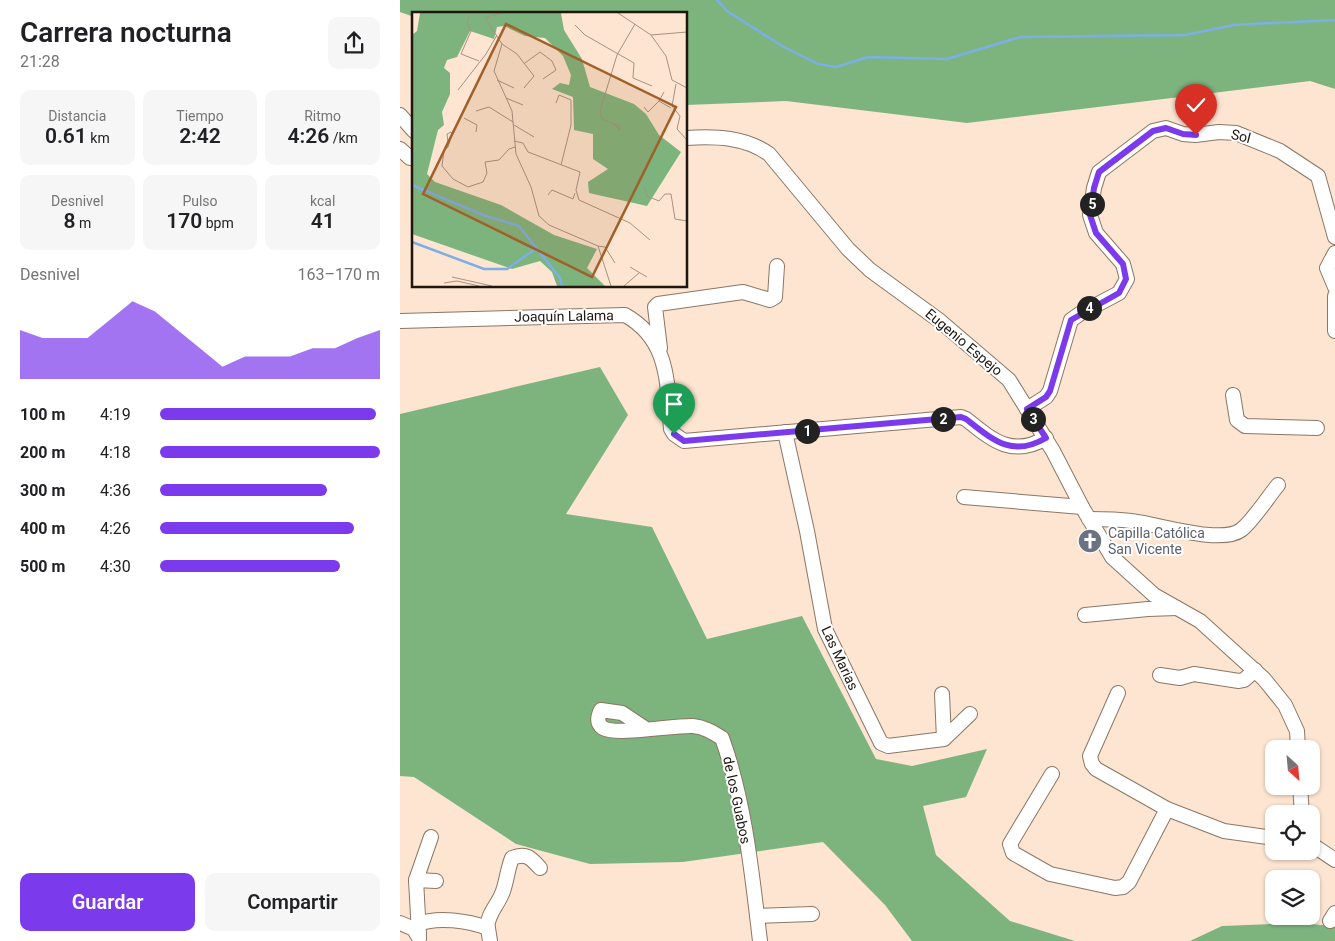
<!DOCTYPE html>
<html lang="es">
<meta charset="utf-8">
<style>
:root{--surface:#fff;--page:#f6f6f6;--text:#202124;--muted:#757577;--accent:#7c3aed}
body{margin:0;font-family:Roboto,sans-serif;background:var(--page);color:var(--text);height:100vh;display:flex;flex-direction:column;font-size:19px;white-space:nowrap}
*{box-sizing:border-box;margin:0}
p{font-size:16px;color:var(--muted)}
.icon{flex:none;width:28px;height:28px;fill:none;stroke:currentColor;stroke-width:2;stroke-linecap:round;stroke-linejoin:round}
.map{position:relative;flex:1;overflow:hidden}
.sheet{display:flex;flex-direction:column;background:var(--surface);width:400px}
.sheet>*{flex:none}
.needle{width:32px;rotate:154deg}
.fabs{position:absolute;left:865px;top:740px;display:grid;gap:10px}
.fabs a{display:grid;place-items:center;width:55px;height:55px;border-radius:10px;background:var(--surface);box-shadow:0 1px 4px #0004;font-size:25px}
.pin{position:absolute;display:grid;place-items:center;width:42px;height:42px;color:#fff;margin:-51px -21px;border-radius:50% 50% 50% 0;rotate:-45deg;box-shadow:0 0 5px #0007}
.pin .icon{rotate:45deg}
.km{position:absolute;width:25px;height:25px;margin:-12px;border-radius:50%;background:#222;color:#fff;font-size:14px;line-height:25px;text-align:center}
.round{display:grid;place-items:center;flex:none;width:52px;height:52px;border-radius:10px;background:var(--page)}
.overview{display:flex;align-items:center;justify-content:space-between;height:85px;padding:0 20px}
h1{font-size:28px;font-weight:600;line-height:38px}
.stats{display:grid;grid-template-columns:repeat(3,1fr);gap:8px;height:85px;padding:5px 20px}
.stats div{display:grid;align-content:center;border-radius:10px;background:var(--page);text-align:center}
.stats b{font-size:21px;font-weight:600}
.stats small{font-size:14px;font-weight:400}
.stats p{font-size:14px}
.chart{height:140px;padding:10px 20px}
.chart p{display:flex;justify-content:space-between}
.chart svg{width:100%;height:90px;margin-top:5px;fill:var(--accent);opacity:.7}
.button{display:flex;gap:10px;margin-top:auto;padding:10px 20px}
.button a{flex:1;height:58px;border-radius:10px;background:var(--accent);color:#fff;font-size:20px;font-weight:600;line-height:58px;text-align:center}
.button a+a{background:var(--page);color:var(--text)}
ul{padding:0 20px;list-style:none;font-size:16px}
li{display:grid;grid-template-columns:80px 60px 1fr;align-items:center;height:38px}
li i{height:12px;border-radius:6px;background:var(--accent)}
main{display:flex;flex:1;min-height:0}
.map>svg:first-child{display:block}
.forest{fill:#7db47e}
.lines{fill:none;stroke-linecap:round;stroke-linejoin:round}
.stream{stroke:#7bafe6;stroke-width:2.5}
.minor-casing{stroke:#8b7665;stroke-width:16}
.minor{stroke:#fff;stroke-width:14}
.route-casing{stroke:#fff;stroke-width:10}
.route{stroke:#7c3aed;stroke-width:6}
.labels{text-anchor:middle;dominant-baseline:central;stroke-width:4;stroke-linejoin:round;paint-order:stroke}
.street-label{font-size:14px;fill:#1e160f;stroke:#fff}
.worship-label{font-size:14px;fill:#5b616d;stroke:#fff;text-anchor:start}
.inset-river{fill:none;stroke:#7bafe6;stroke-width:2.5}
.inset-road{fill:none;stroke:#a49283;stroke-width:1}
.view{fill:#a1602a;fill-opacity:0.15;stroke:#a1602a;stroke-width:2.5}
.inset-edge{fill:none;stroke:#1e160f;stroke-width:2.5}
</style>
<main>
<section class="sheet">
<div class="overview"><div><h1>Carrera nocturna</h1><p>21:28</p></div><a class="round"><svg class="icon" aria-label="share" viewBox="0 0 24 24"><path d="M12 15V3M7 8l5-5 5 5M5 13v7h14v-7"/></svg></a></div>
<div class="stats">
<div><p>Distancia</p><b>0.61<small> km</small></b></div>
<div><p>Tiempo</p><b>2:42</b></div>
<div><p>Ritmo</p><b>4:26<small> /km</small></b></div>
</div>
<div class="stats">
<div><p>Desnivel</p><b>8<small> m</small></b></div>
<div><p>Pulso</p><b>170<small> bpm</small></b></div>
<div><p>kcal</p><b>41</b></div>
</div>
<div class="chart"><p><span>Desnivel</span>163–170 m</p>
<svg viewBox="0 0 160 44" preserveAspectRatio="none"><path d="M0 44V20L10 24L20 24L30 24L40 15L50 6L60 11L70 20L80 29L90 38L100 33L110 33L120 33L130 29L140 29L150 24L160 20V44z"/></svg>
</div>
<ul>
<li><b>100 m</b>4:19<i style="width:98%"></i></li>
<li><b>200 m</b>4:18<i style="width:100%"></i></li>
<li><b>300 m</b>4:36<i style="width:76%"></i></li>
<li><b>400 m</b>4:26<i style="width:88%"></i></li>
<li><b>500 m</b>4:30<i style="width:82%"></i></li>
</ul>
<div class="button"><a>Guardar</a><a>Compartir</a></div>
</section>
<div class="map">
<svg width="935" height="941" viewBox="0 0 935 941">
<rect width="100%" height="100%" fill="#fde5d1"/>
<g class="forest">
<polygon points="0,0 935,0 935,89 910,81 567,123 386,101 286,105 286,14 14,14 14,17 0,12"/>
<polygon points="200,367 228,415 166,514 252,527 307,639 402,616 476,759 512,766 587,749 566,797 523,806 536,855 610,921 675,941 512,941 485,905 423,842 283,862 190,864 116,844 14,777 0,776 0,414"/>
<polygon points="897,923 935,926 935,941 790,941 822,926"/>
</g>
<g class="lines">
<polyline class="stream" points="317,0 327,11 382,46 418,64 436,67 468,57 547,59 620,37 785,35 834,25 935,20"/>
<g class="minor-casing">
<g id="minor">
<polyline points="0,115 14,131"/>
<path d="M286,138c30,-2 59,-1 83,16l79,95 22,21 70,51 69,59 44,71 29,56 30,50 42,38 46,26 64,58 21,26 12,26 1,18"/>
<polyline points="0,149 10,158 14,158"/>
<polyline points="935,253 927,268 935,287"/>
<polyline points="935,296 935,331"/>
<path d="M0,321l225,-6c45,25 42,69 46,114l3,5 10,7 277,-24 5,2c26,21 46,39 80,19"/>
<polyline points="260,348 255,307 258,304 343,292 370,300 375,297 377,266"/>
<polyline points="833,395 837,420 845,426 917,428"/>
<polyline points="627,409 646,397 650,391 671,320 681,313 719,293 727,279 723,264 696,233 690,215 694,188 699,172 753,131 766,128 783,134 795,135 819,132 836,133 880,151 918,176 935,237"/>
<polyline points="385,432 407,531 425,629 481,743 488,746 544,739 542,694"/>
<polyline points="564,497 682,507"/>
<path d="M689,519c14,0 28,0 42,2 27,3 90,24 110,9 11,-8 27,-33 37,-45"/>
<polyline points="685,615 748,609 777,608"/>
<polyline points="760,675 780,678 794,674 839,681 844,680 855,670"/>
<polyline points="718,693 690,756 692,764 696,769 767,809 824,831 874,838"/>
<path d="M246,729l-24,-16 -21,-3c-3,6 -5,13 2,18 13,8 71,-3 90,-2 11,1 19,6 29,12 23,64 30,136 38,203"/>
<polyline points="546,737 570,714"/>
<polyline points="652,774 610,844 613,853 650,874 715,888 723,887 729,882 767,809"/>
<polyline points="900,786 902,814"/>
<polyline points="911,844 935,860"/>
<polyline points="16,880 31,837"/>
<polyline points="357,916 412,914"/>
<polyline points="930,921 935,913"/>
<polyline points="0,923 14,929 19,938"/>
<path d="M18,924c20,-8 50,-3 70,4l2,13"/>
<path d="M87,928c1,-17 13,-24 17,-40 3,-10 4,-20 8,-30 14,-6 19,0 28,10"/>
<polyline points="19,934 16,880 36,881"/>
</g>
</g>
<use href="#minor" class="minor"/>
</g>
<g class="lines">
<g class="route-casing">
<path id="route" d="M274,434l10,7 277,-24 5,2c27,21 46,39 80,19l-19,-29 19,-12 4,-6 21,-71 48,-27 7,-14 -3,-15 -27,-31 -6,-18 4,-27 5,-16 54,-41 13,-3 17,6 13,1"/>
</g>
<use href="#route" class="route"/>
</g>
<defs>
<g id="church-disc" transform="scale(1.25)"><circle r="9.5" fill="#6b7280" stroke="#fff"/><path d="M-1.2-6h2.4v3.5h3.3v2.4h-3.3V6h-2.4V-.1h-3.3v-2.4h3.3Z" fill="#fff"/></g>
</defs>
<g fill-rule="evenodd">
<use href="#church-disc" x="690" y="541"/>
</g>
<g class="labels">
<g class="street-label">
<text transform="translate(841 136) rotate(14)">Sol</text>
<text transform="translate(164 316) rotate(-1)">Joaquín Lalama</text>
<text transform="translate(564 342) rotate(40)">Eugenio Espejo</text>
<text transform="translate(440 658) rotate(65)">Las Marias</text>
<text transform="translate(337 800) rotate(78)">de los Guabos</text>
</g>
<g class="worship-label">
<text x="708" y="533">Capilla Católica<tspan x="708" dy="16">San Vicente</tspan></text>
</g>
</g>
<g transform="translate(12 12)">
<rect width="275" height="275" fill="#fde5d1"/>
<path d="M8,1h141l3,17 18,29 8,28 44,17 12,10 13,21 22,17 -34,54 -58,-13 -1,-11 20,-13 -15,-10v-25l-19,-4 -1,-33 -21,-8 8,-6 9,2 2,-10 -8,-19 -18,-18 -20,-2 -21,-10 -7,1 -3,12 -24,-8 -13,26 -10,3 -3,8 6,5v21l-8,18 2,13 -6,5 -11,44 8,8 66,23 53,30 43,14 -10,19 18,18h-48l-5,-14 -12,-11 -28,8 -100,-35v-199l5,-4z" fill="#7db47e"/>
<path class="inset-river" d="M0,173l71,30 36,11 41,52 2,8M0,230l72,27h23l28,-20"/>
<path class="inset-road" d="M89,1l-16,5 17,26 -8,27 18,40 4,43 15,33 8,29 10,9 49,21 13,40M206,1l33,22 36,-3M57,4l-2,7 4,8 -10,23 18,7M163,13l10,10 49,28 -1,15 19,8M239,23l15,21 6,24 15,8M90,32l15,10 17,22 -10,12M113,51l15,-11 12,9 4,9 -13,9M85,68l17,8M264,72l-4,22 8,10 -3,13 10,11M46,78l28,-36 11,-19M252,80l-5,9 12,7M94,86l17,7M144,91l3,-8 12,5v25l-10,40M232,95l4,5 11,-11M64,99l13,-4 24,15M52,106l13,7 -1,7M200,111l8,7 -1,-4 -17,-7 -2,-8 17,-56 18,-31M102,113l20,12M102,129l9,2 5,9 52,20 -4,18 3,10 51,23 20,17M36,130l-1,-8 4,-2 1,2 -4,13 -4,3 -2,16 11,13 15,8 15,-5 4,-9 -2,-11 14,-2 10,-11 6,-2M232,175l3,9 12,5 6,-7h6l4,25 12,2M136,183l4,-5 21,9 2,-6M186,234l7,1 10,16M218,255l17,10M40,265l40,9M32,271l13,-2 22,5M212,274l15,-13"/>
<path class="view" d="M94,12l170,83 -84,170 -169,-83z"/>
<rect width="275" height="275" class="inset-edge"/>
</g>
</svg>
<div class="fabs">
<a><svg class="needle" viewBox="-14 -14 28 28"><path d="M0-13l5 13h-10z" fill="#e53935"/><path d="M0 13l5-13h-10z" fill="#757577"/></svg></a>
<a><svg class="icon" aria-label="locate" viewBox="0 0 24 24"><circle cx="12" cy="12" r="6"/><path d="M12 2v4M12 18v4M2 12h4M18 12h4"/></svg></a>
<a><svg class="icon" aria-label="layers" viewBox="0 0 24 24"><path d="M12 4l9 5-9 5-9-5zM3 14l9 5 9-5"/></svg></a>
</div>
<div class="pin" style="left:274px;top:434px;background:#1e9e55"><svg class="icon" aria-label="arrive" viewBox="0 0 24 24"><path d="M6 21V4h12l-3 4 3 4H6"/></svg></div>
<div class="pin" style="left:796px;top:135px;background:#d93025"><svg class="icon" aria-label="check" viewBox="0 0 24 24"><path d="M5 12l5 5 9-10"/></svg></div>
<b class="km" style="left:407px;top:431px">1</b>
<b class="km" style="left:543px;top:419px">2</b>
<b class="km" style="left:633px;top:419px">3</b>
<b class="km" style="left:689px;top:308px">4</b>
<b class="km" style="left:692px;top:204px">5</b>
</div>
</main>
